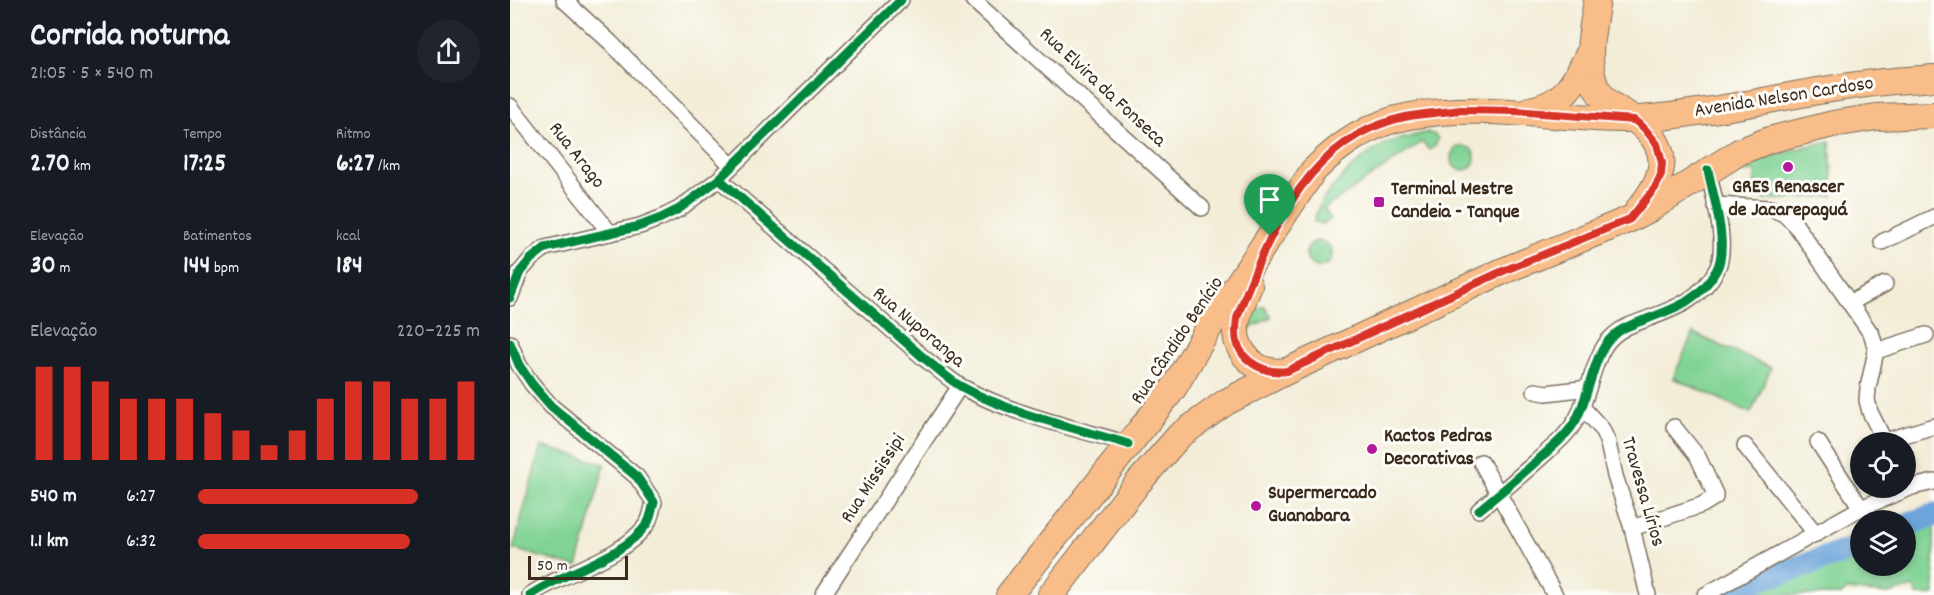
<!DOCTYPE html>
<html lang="pt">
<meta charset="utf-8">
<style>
:root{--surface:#171b24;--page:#20242c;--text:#f1f3f6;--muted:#9ea1a6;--accent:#d93025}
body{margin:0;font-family:Dekko,sans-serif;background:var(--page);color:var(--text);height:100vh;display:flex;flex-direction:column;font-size:22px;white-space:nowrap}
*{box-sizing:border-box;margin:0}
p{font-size:20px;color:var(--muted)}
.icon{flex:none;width:33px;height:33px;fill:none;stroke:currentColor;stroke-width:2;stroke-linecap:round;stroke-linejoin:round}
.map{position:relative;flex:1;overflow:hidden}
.details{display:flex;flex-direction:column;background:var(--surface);width:510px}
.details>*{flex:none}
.tools{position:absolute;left:1340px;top:432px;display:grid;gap:12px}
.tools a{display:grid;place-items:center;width:66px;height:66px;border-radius:50%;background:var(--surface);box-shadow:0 3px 9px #0003;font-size:30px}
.scale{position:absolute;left:18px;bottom:15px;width:100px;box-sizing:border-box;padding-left:6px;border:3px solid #3b2a1e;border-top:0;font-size:16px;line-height:21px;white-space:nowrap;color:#3b2a1e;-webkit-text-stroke:4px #fdfcf7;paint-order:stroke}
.pin{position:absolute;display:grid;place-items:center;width:51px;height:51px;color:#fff;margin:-62px -26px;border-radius:50% 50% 50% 0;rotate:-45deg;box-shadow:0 0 6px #0007}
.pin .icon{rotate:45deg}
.round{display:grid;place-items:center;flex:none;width:63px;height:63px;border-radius:32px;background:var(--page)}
.summary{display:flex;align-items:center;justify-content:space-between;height:102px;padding:0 30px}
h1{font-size:33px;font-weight:800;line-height:45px}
.figures{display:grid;grid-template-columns:repeat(3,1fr);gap:9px;height:102px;padding:6px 30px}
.figures div{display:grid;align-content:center}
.figures b{font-size:26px;font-weight:800}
.figures small{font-size:16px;font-weight:400}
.figures p{font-size:16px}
.chart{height:168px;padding:12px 30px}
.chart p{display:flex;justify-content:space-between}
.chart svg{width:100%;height:108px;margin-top:6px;stroke:var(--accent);stroke-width:6}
ul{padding:0 30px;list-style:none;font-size:20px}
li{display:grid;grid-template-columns:96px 72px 1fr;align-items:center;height:45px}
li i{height:15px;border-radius:8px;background:var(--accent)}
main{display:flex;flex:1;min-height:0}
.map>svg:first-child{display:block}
.green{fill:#80d394;stroke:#5e7e59;stroke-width:1.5}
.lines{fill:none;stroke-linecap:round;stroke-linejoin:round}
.river{stroke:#6ca4db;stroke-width:24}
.street-casing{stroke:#7b6e5f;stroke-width:18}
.primary-casing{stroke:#7b6e5f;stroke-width:28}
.street{stroke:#fff;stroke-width:15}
.primary{stroke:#f8bd89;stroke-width:26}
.cycleway-casing{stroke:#fdfcf7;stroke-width:13}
.cycleway{stroke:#00873e;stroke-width:9}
.route-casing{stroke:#fff;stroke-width:12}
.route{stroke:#d93025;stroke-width:8}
.poi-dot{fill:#b5179e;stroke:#fdfcf7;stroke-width:2}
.labels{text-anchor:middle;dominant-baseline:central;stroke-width:6;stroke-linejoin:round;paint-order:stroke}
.street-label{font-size:20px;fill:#3b2a1e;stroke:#fdfcf7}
.poi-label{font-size:20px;font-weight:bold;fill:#3b2a1e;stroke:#fdfcf7;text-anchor:start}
</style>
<main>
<section class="details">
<div class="summary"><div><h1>Corrida noturna</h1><p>21:05 · 5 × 540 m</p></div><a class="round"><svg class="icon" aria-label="share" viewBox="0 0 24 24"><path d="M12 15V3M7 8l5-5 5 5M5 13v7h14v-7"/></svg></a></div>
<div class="figures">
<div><p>Distância</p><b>2.70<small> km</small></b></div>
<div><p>Tempo</p><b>17:25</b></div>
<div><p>Ritmo</p><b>6:27<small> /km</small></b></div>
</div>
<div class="figures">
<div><p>Elevação</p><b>30<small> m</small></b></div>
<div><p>Batimentos</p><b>144<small> bpm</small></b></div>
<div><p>kcal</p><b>184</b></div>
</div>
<div class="chart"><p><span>Elevação</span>220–225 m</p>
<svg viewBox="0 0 160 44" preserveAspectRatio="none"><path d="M5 44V6M15 44V6M25 44V12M35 44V19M45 44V19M55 44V19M65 44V25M75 44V32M85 44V38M95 44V32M105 44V19M115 44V12M125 44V12M135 44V19M145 44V19M155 44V12"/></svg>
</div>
<ul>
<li><b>540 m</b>6:27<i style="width:78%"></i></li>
<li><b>1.1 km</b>6:32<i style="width:75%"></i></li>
</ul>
</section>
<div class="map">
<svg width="1424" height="595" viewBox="0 0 1424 595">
<rect width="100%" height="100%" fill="#fdfcf7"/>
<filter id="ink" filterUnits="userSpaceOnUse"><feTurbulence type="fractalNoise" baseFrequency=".0167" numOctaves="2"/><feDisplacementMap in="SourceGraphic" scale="12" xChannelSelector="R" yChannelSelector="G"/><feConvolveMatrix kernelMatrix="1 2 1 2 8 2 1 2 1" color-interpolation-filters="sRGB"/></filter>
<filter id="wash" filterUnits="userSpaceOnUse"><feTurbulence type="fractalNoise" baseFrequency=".008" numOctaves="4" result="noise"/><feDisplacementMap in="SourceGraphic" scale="24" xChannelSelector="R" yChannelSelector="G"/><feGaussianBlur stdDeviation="1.35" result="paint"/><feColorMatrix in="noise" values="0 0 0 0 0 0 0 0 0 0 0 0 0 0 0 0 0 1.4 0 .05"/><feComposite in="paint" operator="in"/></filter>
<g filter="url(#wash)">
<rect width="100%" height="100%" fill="#f3edd8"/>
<g class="green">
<path d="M917,132l8,3 3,4 -3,7 -6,4 -7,-8 -98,67 7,10 -8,5 -9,-2c4,-28 50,-70 76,-80 12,-4 25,-6 37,-10z"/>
<path d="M1320,141l3,55 -68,4 -10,-8v-21l-25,2c32,-14 65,-25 100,-32z"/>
<circle cx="953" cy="158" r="12"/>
<circle cx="809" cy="254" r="13"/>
<polygon points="754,306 761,317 736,331 740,314"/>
<polygon points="1183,333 1261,368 1241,413 1163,378"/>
<polygon points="31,446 95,464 67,567 3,549"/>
<polygon points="1424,519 1424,595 1407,595 1404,587 1378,594 1337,590 1331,595 1242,595 1350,550 1350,566 1395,566 1395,531"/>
</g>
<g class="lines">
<g class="river">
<polyline points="1395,525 1424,515"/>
<polyline points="1217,595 1257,577 1350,547"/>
</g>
</g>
</g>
<g filter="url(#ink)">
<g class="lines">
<g class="street-casing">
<g id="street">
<polyline points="54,0 100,42 222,166"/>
<polyline points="463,0 692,208"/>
<polyline points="0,106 100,233"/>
<path d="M209,179l206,180c12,9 24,21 37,28 49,27 113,41 166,57"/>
<polyline points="1205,205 1260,208 1274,214 1285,224 1362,335 1366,351 1358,388 1357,400 1360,412 1375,442"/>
<polyline points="1372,242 1424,217"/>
<polyline points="0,298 10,272 21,259 35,248 130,226 151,218 169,209 209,179 391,0"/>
<polyline points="1340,303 1375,284"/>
<path d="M0,343l9,22 13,19 19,22 86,71 17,25c-2,7 -3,16 -7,22 -25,35 -82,47 -117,71"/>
<polyline points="1366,351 1416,335"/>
<polyline points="1025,391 1036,393 1078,388"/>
<polyline points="1072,407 1092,429 1098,443 1105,476 1122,528 1138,595"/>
<polyline points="1375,441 1424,426"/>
<polyline points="1308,442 1351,508"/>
<polyline points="1235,446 1306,534"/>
<polyline points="971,462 1045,595"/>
<path d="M969,510c20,-16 40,-33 59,-50 14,-13 29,-24 38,-40 13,-23 17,-66 36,-83 9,-9 21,-13 32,-17 30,-11 57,-20 73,-51 12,-24 -4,-73 -9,-99"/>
<polyline points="1122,528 1192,505 1205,497 1205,494 1188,457 1164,427"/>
<polyline points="313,595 450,386"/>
<polyline points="1195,595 1351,508 1402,487 1424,482"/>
</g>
</g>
<g class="primary-casing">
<g id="primary">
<path d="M1087,0c-4,27 -13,61 -1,87 7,15 22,22 35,30 42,29 37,58 7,93"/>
<path d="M1019,110c36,-5 47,-30 61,-59"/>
<path d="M739,286c-11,26 -23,51 0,74 12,11 22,13 38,11"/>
<path d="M499,595l164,-206 37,-63 103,-155c28,-28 58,-48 97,-55 74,-14 148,4 222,3 24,0 49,-5 73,-8 54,-8 107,-21 161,-27 22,-3 45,-4 68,-6"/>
<polyline points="541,595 628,483 669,436 716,402 777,371 993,271 1120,219 1141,208 1229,152 1259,140 1323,124 1366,117 1424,115"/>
</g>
</g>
<use href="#street" class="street"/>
<use href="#primary" class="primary"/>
<g class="cycleway-casing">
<g id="cycleway">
<path d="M209,179l206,180c12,9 24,21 37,28 49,27 113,41 166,57"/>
<polyline points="0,298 10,272 21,259 35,248 130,226 151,218 169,209 209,179 391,0"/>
<path d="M0,343l9,22 13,19 19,22 86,71 17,25c-2,7 -3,16 -7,22 -25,35 -82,47 -117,71"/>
<path d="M969,510c20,-16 40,-33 59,-50 14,-13 29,-24 38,-40 13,-23 17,-66 36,-83 9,-9 21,-13 32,-17 30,-11 57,-20 73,-51 12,-24 -4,-73 -9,-99"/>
</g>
</g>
<use href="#cycleway" class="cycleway"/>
</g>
</g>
<g class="lines" filter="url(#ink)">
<g class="route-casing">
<path id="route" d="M951,110l54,1 119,9 10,8 13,16 5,19 -1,12 -6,13 -25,31 -127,52 -216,100c-20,3 -44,-7 -50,-29 -2,-8 -1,-16 0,-24 27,-75 66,-168 147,-195 24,-9 51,-10 77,-13z"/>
</g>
<use href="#route" class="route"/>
</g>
<g class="poi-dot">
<circle cx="1278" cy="167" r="6"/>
<rect x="863" y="196" width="12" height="12" rx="3"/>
<circle cx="862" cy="449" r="6"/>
<circle cx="746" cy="506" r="6"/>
</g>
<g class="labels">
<g class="street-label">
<text transform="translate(592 88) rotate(43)">Rua Elvira da Fonseca</text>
<text transform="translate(1274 98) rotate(-9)">Avenida Nelson Cardoso</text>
<text transform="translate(66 156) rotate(52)">Rua Arago</text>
<text transform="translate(408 328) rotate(40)">Rua Nuporanga</text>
<text transform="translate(668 341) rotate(-56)">Rua Cândido Benício</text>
<text transform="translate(364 479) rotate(-57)">Rua Mississipi</text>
<text transform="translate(1132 492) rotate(74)">Travessa Lírios</text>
</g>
<g class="poi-label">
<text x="1278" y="188" text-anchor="middle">GRES Renascer<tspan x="1278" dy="23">de Jacarepaguá</tspan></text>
<text x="881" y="190">Terminal Mestre<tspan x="881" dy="23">Candeia - Tanque</tspan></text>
<text x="874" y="437">Kactos Pedras<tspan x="874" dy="23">Decorativas</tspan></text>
<text x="758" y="494">Supermercado<tspan x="758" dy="23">Guanabara</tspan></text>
</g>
</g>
</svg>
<div class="tools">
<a><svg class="icon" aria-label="locate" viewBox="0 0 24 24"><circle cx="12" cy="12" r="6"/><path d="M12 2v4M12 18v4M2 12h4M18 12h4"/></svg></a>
<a><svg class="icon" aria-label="layers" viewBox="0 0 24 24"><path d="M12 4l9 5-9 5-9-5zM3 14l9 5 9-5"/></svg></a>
</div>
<div class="scale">50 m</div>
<div class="pin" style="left:760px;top:236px;background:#1e9e55"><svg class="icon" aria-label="arrive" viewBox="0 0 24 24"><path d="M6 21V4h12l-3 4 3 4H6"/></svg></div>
</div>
</main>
